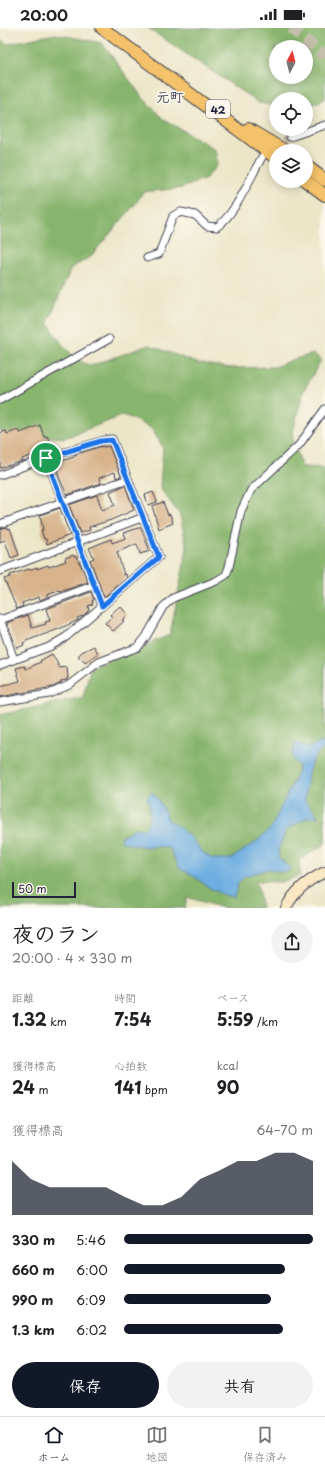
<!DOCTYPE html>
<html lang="ja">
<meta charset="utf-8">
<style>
:root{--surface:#fff;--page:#f2f2f2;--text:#202124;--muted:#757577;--line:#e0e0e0;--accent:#111827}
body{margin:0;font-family:"Playpen Sans","Klee One",sans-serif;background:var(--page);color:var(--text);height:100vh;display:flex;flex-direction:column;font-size:15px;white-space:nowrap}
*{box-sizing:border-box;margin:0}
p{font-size:13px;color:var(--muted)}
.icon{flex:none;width:22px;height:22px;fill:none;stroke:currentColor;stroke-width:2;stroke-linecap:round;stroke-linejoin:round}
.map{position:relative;height:880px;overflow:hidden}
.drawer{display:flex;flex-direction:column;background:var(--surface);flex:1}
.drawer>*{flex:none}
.needle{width:26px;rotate:7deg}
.controls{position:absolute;left:269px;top:12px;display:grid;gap:8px}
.controls a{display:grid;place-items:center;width:44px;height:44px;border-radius:50%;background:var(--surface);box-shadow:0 2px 10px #0003;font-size:20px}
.scale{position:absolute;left:12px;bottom:10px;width:64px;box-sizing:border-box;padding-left:4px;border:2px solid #22223b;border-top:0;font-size:11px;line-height:14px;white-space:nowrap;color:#22223b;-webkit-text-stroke:3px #fbf7ec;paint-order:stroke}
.pin{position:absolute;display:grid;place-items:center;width:34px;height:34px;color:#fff;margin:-17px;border:2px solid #fff;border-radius:50%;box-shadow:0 1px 4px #0007}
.round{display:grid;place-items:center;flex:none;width:42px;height:42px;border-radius:21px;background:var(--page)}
.overview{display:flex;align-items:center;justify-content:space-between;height:68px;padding:0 12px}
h1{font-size:22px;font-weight:700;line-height:30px}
.figures{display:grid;grid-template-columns:repeat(3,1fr);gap:6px;height:68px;padding:4px 12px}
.figures div{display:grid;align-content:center}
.figures b{font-size:17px;font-weight:700}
.figures small{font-size:11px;font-weight:400}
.figures p{font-size:11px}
.chart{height:112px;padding:8px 12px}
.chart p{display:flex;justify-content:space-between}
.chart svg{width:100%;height:72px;margin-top:4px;fill:var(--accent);opacity:.7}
.action{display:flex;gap:8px;margin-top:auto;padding:8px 12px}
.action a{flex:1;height:46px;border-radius:24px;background:var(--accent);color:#fff;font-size:16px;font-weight:700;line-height:46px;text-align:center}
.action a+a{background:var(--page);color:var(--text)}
ul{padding:0 12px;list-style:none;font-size:13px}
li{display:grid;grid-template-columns:64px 48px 1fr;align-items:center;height:30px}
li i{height:10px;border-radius:5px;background:var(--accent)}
.status{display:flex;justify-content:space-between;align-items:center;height:28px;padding:0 20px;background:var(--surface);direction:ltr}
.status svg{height:11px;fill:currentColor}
.tabs{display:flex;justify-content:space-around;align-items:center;height:56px;border-top:1px solid var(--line);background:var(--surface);font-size:11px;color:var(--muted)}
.tabs a{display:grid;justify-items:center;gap:2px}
.tabs .on{color:var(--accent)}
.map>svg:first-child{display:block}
.forest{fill:#88b56d;stroke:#556c54;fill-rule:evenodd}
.water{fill:#6dade0;stroke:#48688e}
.building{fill:#d7b28a}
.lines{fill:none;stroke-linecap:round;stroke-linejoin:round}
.street-tunnel{stroke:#c4bfac;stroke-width:7;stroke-dasharray:7 3.5;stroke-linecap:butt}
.highway-tunnel{stroke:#c4bfac;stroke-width:12;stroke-dasharray:12 6;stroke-linecap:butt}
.street-casing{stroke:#403f50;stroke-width:9}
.secondary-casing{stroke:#403f50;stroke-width:12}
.highway-casing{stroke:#403f50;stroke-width:14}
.street{stroke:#fff;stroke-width:7}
.secondary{stroke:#fae7c3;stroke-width:10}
.highway{stroke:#f3c26a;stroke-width:12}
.route-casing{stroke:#fff;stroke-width:8}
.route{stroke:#1a73e8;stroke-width:5}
.labels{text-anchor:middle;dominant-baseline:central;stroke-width:3.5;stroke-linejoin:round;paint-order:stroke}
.shield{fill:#fbf7ec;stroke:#636270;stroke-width:1}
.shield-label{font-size:11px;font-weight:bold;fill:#22223b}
.quarter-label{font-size:14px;fill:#22223b;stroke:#fbf7ec}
</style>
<div class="status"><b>20:00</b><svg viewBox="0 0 49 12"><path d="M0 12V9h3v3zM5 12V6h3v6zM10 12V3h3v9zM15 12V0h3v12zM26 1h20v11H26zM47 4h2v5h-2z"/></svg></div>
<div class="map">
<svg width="325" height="880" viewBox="0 0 325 880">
<rect width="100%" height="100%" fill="#fbf7ec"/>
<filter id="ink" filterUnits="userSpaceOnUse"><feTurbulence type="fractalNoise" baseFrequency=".025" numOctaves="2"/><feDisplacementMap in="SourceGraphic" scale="8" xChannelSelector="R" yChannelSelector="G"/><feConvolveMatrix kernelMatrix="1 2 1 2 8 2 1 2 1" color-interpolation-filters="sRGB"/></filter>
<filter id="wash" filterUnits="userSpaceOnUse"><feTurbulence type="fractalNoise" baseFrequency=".012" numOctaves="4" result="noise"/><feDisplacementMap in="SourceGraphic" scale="16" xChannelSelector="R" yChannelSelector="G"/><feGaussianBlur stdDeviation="0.9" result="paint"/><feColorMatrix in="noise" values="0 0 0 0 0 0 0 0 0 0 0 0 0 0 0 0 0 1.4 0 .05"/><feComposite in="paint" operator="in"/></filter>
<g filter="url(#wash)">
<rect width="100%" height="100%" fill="#ece6c8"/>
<g class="forest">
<path d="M148,0h177v71l-19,8v-8h-30v7l-17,-3zM276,19h30v30h-30z"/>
<polygon points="55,6 102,15 142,69 163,91 215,121 218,136 206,150 182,160 143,164 136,175 90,229 71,240 48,295 62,316 75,330 90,338 149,317 197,335 230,340 275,339 297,330 314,326 321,332 303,364 292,408 302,439 325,440 325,816 299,832 300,848 281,854 256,853 262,880 223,880 187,869 185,880 0,880 0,687 83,669 91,639 170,607 187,520 180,487 160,460 163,419 151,400 124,387 64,410 0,403 0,12 7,16"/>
</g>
<path class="water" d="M325,713l-1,8c-18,9 -17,35 -19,52l14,16h-11l-22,13 -8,20 1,8 11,10 -1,3 -8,1 -13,-3 -23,7 -7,7 -4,14c-7,-1 -21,-6 -27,-11 -10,-7 -14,-12 -27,-17l-10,-20c-7,-3 -12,-2 -19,-2 -10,0 -21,-3 -31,-6l2,-6 6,-2 7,-5 10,1c6,-11 6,-21 2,-32l5,-5 7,9 10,20 11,7 14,13 8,11 11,7h18l25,-17 15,-14 26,-54 2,-8 -7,-9 4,-15 11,6z"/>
<g id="blocks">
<g class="building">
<polygon points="40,397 44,409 47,408 53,422 35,428 34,427 22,431 23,433 0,440 0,405 6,403 7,406 18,402 20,405"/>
<polygon points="102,418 104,419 109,418 121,448 116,450 115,444 99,450 101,455 67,467 59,449 56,435 74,429 74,427"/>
<polygon points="125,457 134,482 111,492 89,499 90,502 80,505 69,477 97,467 102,482 115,477 110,464"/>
<polygon points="153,464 157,474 148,477 145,467"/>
<polygon points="163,474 168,487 170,486 173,495 159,501 152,478"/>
<polygon points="60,480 70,507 47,516 46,511 44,511 41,502 43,502 40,487"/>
<polygon points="7,499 8,501 10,500 19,527 11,530 5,513 4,512 0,514 0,501"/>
<polygon points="138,500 141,500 142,503 150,523 140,526 137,516 117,524 124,547 126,546 127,550 104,569 90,532 94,530 89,520 111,511 112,515 126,510 124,505"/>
<polygon points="73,527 74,529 76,528 79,535 80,535 88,554 60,564 60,562 47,567 47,569 40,572 39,569 22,575 23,578 17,581 4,551 10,549 10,547 29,541 29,542 37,539 37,541 48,537 49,539 66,533 65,530"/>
<polygon points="91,564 94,572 92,573 93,576 88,578 89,582 83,588 77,590 78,592 59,601 26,613 26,614 23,615 24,617 17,620 7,595 28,587 32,600 46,596 45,594 50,593 46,581"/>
<polygon points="120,578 128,587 122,592 124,593 113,603 105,595 112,589 110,587"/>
<polygon points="94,618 98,625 85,635 78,628 82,624"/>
<polygon points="52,626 60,640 67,639 68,650 67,650 67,652 61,653 61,655 53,659 0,669 0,658 20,653 16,640 25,638 26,641 41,634 40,633"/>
</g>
</g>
</g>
<g filter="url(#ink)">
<use href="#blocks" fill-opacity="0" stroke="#403f50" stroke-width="1"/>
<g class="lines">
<polyline class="street-tunnel" points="275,119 290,109"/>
<polyline class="highway-tunnel" points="291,0 325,28"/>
<g class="street-casing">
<g id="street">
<polyline points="290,109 325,97"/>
<path d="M147,230l12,-4 14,-38 8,-4 14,3 12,11 10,1c19,-14 33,-49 45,-70"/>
<polyline points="0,372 109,311"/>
<polyline points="46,430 102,578"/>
<polyline points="0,447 46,430 101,413 112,411 159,529 66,609 49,619 0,637"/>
<polyline points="0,496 128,451"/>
<polyline points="0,543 144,489"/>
<polyline points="0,591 14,632"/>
<polyline points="0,592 95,557"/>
<polyline points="0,674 49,666 69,657 99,634 138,619 146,609 163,579 173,570 216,553 226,547 229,539 241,483 251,462 299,417 325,381"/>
</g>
</g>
<g class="secondary-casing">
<path id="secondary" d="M286,880c8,-17 22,-28 39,-36"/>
</g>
<g class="highway-casing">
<g id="highway">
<polyline points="102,0 276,130"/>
<polyline points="248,101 285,123"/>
<polyline points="306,138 325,152"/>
<polyline points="306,153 325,167"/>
</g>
</g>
<use href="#street" class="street"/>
<use href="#secondary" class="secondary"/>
<use href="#highway" class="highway"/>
</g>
</g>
<g class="lines" filter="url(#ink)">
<g class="route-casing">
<polygon id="route" points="112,412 159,529 102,578 46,430 101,413"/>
</g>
<use href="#route" class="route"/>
</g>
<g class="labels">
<rect class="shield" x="206" y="72" width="24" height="18" rx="3"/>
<g class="shield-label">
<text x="218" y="81">42</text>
</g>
<g class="quarter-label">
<text x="170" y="68">元町</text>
</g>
</g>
</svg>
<div class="controls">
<a><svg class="needle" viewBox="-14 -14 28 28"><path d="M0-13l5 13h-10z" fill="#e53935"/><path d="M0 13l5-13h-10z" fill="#757577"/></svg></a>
<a><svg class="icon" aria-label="locate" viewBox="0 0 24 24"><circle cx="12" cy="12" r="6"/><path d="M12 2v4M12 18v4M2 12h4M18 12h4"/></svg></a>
<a><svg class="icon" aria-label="layers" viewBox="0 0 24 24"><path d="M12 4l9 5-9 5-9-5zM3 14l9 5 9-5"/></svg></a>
</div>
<div class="scale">50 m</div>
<div class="pin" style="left:46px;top:430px;background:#1e9e55"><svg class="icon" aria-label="arrive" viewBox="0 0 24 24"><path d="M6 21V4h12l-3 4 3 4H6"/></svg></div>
</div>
<section class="drawer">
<div class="overview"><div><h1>夜のラン</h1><p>20:00 · 4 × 330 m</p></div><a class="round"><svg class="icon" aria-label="share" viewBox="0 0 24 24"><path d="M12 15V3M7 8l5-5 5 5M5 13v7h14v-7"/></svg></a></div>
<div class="figures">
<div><p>距離</p><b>1.32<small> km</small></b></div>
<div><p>時間</p><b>7:54</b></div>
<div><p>ペース</p><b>5:59<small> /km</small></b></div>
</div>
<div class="figures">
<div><p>獲得標高</p><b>24<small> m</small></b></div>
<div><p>心拍数</p><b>141<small> bpm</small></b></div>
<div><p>kcal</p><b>90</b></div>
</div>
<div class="chart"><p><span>獲得標高</span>64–70 m</p>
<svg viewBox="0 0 160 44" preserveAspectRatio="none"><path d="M0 44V11L10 22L20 27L30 27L40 27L50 27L60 33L70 38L80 38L90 33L100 22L110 17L120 11L130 11L140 6L150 6L160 11V44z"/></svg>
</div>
<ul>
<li><b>330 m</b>5:46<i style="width:100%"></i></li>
<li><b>660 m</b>6:00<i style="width:85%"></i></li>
<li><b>990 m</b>6:09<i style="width:78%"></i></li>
<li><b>1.3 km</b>6:02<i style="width:84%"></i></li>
</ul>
<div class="action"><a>保存</a><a>共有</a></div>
</section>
<nav class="tabs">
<a class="on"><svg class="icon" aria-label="home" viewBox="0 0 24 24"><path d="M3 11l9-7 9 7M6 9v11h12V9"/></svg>ホーム</a>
<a><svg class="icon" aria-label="map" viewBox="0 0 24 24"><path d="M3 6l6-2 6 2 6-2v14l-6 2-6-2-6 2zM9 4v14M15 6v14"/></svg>地図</a>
<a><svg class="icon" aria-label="saved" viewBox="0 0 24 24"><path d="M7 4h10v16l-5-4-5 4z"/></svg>保存済み</a>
</nav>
